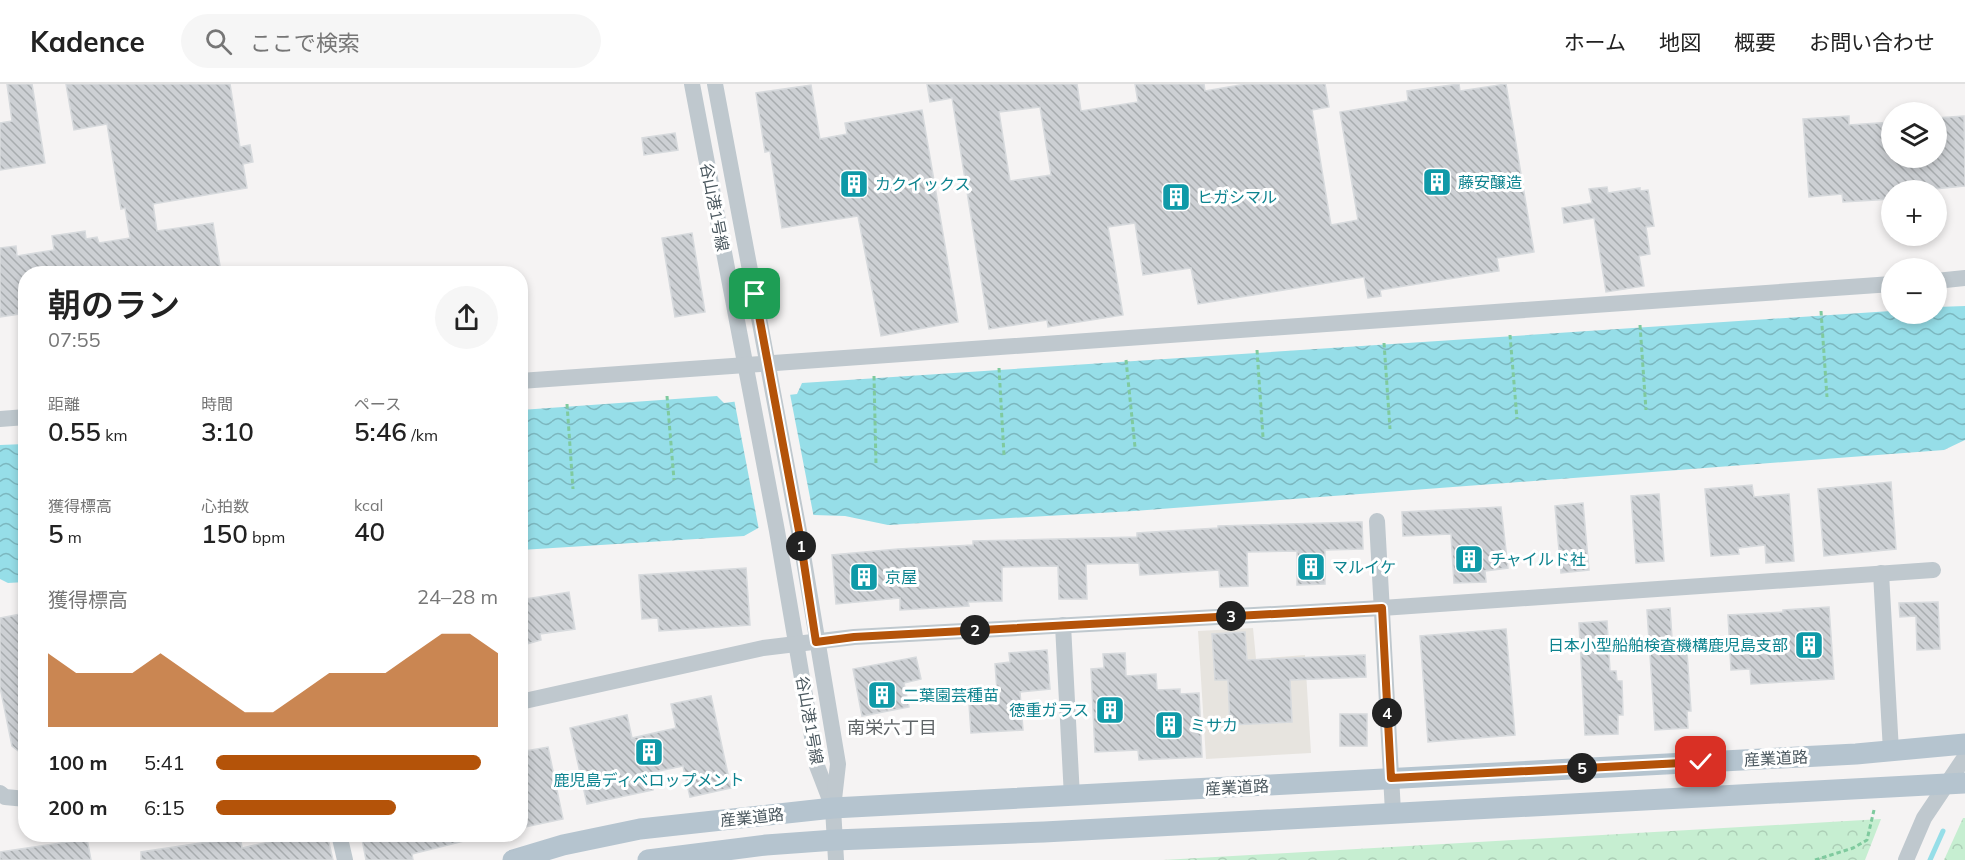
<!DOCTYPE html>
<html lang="ja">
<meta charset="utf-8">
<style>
:root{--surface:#fff;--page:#f6f6f6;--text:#222;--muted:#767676;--line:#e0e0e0;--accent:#b45309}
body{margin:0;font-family:Mulish,"Noto Sans JP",sans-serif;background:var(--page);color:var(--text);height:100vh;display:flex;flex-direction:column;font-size:22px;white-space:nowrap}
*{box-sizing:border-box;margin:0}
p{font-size:20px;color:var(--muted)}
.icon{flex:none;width:33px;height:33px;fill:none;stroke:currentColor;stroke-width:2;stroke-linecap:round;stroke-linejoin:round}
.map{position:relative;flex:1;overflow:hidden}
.sheet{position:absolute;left:18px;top:182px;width:510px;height:576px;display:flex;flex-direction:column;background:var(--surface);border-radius:24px;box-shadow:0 3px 9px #0003}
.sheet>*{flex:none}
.buttons{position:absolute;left:1881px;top:18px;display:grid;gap:12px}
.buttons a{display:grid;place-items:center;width:66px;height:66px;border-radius:50%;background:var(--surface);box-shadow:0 3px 9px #0003;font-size:30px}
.pin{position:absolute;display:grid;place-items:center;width:51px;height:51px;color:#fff;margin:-26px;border-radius:12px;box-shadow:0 3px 9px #0006}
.km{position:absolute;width:30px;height:30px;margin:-15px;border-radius:50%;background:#222;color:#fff;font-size:16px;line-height:30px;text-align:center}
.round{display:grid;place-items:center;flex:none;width:63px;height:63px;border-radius:32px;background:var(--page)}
.summary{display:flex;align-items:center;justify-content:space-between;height:102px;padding:0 30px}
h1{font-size:33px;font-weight:600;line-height:45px}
.metrics{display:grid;grid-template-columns:repeat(3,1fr);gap:9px;height:102px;padding:6px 30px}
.metrics div{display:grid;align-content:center}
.metrics b{font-size:26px;font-weight:600}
.metrics small{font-size:16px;font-weight:400}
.metrics p{font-size:16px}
.chart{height:168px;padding:12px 30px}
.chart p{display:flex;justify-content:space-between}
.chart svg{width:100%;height:108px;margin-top:6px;fill:var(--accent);opacity:.7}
ul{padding:0 30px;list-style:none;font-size:20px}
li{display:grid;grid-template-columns:96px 72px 1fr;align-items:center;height:45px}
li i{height:15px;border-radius:8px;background:var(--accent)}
header{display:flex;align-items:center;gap:36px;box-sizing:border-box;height:84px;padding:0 30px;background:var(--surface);border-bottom:2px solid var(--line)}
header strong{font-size:28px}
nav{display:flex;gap:33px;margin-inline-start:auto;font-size:21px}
.search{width:420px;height:54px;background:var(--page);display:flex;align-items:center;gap:15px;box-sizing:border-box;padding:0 21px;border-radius:33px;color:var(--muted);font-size:22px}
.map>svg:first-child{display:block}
.commercial{fill:#e7e4df}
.forest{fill:url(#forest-crowns)}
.water{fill:url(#water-waves)}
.pier{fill:#f5f3f3}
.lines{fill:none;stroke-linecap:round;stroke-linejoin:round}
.stream{stroke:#96dee8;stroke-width:5}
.building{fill:url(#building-back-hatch);stroke:#d7dadd;stroke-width:1.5;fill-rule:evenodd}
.path{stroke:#7fca9e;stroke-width:3;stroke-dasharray:4.5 3;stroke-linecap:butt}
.minor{stroke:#bfc8ce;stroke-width:16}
.major{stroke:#b5c4cf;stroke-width:21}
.route-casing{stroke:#fff;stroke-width:12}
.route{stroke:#b45309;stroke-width:8}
.labels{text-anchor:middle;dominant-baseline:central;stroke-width:6;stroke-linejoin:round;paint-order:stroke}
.culture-label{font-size:16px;fill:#0d838f;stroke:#fff;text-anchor:start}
.street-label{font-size:16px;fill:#4b585f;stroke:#fff}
.neighbourhood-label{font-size:18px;fill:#5f6467;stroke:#fff}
</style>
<header>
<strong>Kadence</strong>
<div class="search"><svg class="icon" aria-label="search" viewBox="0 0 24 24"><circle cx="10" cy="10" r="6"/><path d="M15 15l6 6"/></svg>ここで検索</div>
<nav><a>ホーム</a><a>地図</a><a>概要</a><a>お問い合わせ</a></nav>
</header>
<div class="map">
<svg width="1965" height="776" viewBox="0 0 1965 776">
<defs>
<pattern id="forest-crowns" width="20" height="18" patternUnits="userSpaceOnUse" patternTransform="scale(1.5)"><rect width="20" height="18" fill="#c6eed1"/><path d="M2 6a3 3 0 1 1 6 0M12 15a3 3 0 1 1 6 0" fill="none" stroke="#acceb6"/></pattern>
<pattern id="water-waves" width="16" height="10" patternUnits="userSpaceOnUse" patternTransform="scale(1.5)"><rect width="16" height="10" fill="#96dee8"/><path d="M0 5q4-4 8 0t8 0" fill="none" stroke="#7cb7bf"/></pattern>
<pattern id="building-back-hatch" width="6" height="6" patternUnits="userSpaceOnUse" patternTransform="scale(1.5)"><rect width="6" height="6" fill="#cdd0d4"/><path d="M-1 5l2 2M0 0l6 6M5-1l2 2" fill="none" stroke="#a8acaf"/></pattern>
</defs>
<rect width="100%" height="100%" fill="#f5f3f3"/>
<polygon class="commercial" points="1253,544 1256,575 1305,571 1311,669 1206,675 1198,547"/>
<g class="forest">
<polygon points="1963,734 1965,734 1965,776 1944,776"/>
<polygon points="1881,735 1865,776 1163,776"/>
</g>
<g class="water">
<polygon points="1965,222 1965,356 1944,366 1134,427 888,441 845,432 783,430 744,452 521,466 521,326 717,312 724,319 797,310 802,299 1891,227 1892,230 1936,230 1937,223"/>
<polygon points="25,360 25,498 8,499 0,495 0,361"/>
</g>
<polygon class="pier" points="790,310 814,434 783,433 759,446 734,315"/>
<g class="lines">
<polyline class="stream" points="1930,776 1943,747"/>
</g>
<g class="building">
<polygon points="7,0 32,0 45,79 0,86 0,39 12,37"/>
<polygon points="66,0 230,0 240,63 250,61 253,78 243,80 247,104 153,120 157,147 213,139 221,188 26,189 26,229 0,233 0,164 16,162 17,172 54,166 52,152 85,147 86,155 97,153 99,159 130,154 125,124 121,125 107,40 74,46"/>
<path d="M927,0h150l4,27 57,-9 -3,-18h69l1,7 41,-7h79l4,23 -17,3 19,115 27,-5 -18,-108 68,-11 -1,-10 52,-7 1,7 46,-7 28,168 -37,6 2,13 -119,19 1,6 -13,2 -4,-21 -166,27 -7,-36 -48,7 -8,-52 -27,4 15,88 -75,12 -1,-7 -58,9 -37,-231 -22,4zM1040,23l11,68 -41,6 -11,-69z"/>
<polygon points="811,1 820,55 847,50 845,39 922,26 958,238 881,252 858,132 782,144 770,67 765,68 756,9"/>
<polygon points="1849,32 1849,41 1892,38 1892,74 1936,74 1936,34 1964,32 1965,102 1934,105 1934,106 1892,106 1892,115 1843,118 1842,110 1809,113 1803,35"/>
<polygon points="675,49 678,66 644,71 642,54"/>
<polygon points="1607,103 1608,109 1640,104 1640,107 1648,106 1654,142 1646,143 1650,170 1639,172 1644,202 1606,208 1594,134 1564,139 1562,124 1592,119 1589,105"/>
<polygon points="692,149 705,228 675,233 662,154"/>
<polygon points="1891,398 1896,465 1824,472 1818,405"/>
<polygon points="1752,401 1754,413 1789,410 1794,477 1766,479 1765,461 1738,464 1739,470 1711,472 1705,405"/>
<polygon points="1659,410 1664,477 1636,479 1631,412"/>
<polygon points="1583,419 1589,486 1561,489 1555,422"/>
<polygon points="1501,423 1508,484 1485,487 1486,498 1454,499 1451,450 1403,452 1402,428"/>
<polygon points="1362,438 1363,465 1325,466 1325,500 1297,501 1297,467 1247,468 1248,502 1220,503 1219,486 1140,491 1139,479 1086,480 1087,515 1059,515 1058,482 1002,483 1002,517 968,518 969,522 900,526 900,514 836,520 832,471 898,465 973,461 973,457 1137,453 1137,449 1218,444 1218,442"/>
<polygon points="746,484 750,541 659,547 658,534 642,535 639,491"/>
<polygon points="569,508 575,545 540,550 541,556 520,562 520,516"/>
<polygon points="1938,518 1940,565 1917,566 1916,532 1900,533 1899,519"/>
<polygon points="1829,523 1834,595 1751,600 1750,585 1731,586 1728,531 1783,528 1783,526"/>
<polygon points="1670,524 1673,569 1687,568 1691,627 1687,627 1688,644 1655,646 1647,526"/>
<polygon points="26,529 26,673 12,662 0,603 0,534"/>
<polygon points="1607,537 1610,587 1616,587 1617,597 1622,597 1623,631 1618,631 1618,650 1585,651 1579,539"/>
<polygon points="1506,545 1515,651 1428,658 1420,552"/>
<polygon points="1245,548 1247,576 1365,571 1366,593 1290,596 1292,638 1230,641 1228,596 1215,596 1212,550"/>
<polygon points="1047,566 1050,605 1020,608 1023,646 971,649 969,620 998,618 995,580 1010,578 1009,569"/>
<polygon points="1125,569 1126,592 1156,590 1157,606 1180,605 1180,610 1199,609 1202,673 1139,676 1138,666 1095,668 1091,585 1104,584 1103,570"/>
<polygon points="916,573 921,595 904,599 909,623 862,632 853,585"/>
<polygon points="711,612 731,704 690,713 683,682 649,689 653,706 587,720 570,644 627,631 632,654 676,644 671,620"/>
<rect x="1340" y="630" width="27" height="32"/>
<polygon points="548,663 563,735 520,744 520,668"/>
<polygon points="240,750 242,764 296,752 295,750 327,750 333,776 141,776 141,768 221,756 221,753"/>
<polygon points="361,750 471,750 472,755 412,770 413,776 366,776"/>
<polygon points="87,755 91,776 0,776 0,768"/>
</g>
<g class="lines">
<g class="path">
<polyline points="1821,227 1827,313"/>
<polyline points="1640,241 1646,326"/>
<polyline points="1510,251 1517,335"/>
<polyline points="1384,259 1390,345"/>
<polyline points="1257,266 1263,353"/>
<polyline points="1126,276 1135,363"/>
<polyline points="999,284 1004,371"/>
<polyline points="874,292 876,381"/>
<polyline points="667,312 674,396"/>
<polyline points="567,320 573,405"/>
<polyline points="1815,776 1853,764 1867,756 1874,726"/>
</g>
<g class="minor">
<polyline points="692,0 777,447 817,682 832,721"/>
<polyline points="715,0 799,447 838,680 833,724 836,776"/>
<polyline points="1936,197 1965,194"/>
<polyline points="520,297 1892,200"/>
<polyline points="0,335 26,333"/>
<polyline points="1377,437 1393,728"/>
<polyline points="1881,489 1891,667"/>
<polyline points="1063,541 1072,713"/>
<polyline points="520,618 763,564 854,553 1382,524 1933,486"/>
<polyline points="0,709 5,713 26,715"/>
<polyline points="339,750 345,776"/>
<polyline points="1906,776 1924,734 1965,673"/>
</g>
<g class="major">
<polyline points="513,776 563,761 640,745 833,724 1856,670 1965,660"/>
<polyline points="648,776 766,761 835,756 1044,748 1965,699"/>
</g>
</g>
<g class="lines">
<g class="route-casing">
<polyline id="route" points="755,210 799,447 816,558 854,553 1382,524 1391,694 1701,678"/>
</g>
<use href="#route" class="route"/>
</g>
<defs>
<g id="building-square" transform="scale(1.5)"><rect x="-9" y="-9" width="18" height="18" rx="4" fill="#0f9aa8" stroke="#fff"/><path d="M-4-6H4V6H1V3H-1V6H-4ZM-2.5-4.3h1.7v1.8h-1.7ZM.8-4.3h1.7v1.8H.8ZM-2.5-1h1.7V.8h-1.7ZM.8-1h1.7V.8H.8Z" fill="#fff"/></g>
</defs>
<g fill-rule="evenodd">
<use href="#building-square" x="1437" y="98"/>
<use href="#building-square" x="854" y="100"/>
<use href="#building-square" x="1176" y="113"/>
<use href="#building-square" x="1469" y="475"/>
<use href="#building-square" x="1311" y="483"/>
<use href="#building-square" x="864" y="493"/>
<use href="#building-square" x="1809" y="561"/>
<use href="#building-square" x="882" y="611"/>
<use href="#building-square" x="1110" y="626"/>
<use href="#building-square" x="1169" y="641"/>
<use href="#building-square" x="649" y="668"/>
</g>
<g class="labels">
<g class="culture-label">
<text x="1458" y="98">藤安醸造</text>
<text x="875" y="100">カクイックス</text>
<text x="1197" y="113">ヒガシマル</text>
<text x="1490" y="475">チャイルド社</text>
<text x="1332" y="483">マルイケ</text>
<text x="885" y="493">京屋</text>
<text x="1788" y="561" text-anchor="end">日本小型船舶検査機構鹿児島支部</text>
<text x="903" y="611">二葉園芸種苗</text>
<text x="1089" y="626" text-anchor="end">徳重ガラス</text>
<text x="1190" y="641">ミサカ</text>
<text x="649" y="696" text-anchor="middle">鹿児島ディベロップメント</text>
</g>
<g class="street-label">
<text transform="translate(715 123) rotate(79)">谷山港1号線</text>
<text transform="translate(810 636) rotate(80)">谷山港1号線</text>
<text transform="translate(1776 674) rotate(-3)">産業道路</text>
<text transform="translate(1237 703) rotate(-3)">産業道路</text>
<text transform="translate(752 733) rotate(-6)">産業道路</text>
</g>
<g class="neighbourhood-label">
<text x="892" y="643">南栄六丁目</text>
</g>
</g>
</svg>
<div class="buttons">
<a><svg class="icon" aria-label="layers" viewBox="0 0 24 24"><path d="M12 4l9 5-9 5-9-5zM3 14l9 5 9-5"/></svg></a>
<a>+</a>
<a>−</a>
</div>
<div class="pin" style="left:755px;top:210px;background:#1e9e55"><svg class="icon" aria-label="arrive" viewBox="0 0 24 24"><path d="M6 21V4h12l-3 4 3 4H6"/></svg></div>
<div class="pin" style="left:1701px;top:678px;background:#d93025"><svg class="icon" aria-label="check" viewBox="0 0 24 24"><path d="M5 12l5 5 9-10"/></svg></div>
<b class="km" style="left:801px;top:462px">1</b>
<b class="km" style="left:975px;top:546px">2</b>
<b class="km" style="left:1231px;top:532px">3</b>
<b class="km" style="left:1387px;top:629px">4</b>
<b class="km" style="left:1582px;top:684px">5</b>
<section class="sheet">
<div class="summary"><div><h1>朝のラン</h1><p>07:55</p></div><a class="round"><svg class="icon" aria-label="share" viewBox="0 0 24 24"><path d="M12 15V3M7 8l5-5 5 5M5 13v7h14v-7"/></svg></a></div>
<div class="metrics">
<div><p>距離</p><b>0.55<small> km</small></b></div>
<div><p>時間</p><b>3:10</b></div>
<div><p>ペース</p><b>5:46<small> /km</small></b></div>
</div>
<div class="metrics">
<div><p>獲得標高</p><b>5<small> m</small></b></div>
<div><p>心拍数</p><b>150<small> bpm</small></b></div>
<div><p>kcal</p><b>40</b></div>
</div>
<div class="chart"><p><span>獲得標高</span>24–28 m</p>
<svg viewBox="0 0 160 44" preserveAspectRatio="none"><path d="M0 44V14L10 22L20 22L30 22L40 14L50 22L60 30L70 38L80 38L90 30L100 22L110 22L120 22L130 14L140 6L150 6L160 14V44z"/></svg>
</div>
<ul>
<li><b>100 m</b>5:41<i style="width:94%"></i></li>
<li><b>200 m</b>6:15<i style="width:64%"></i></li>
</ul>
</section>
</div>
